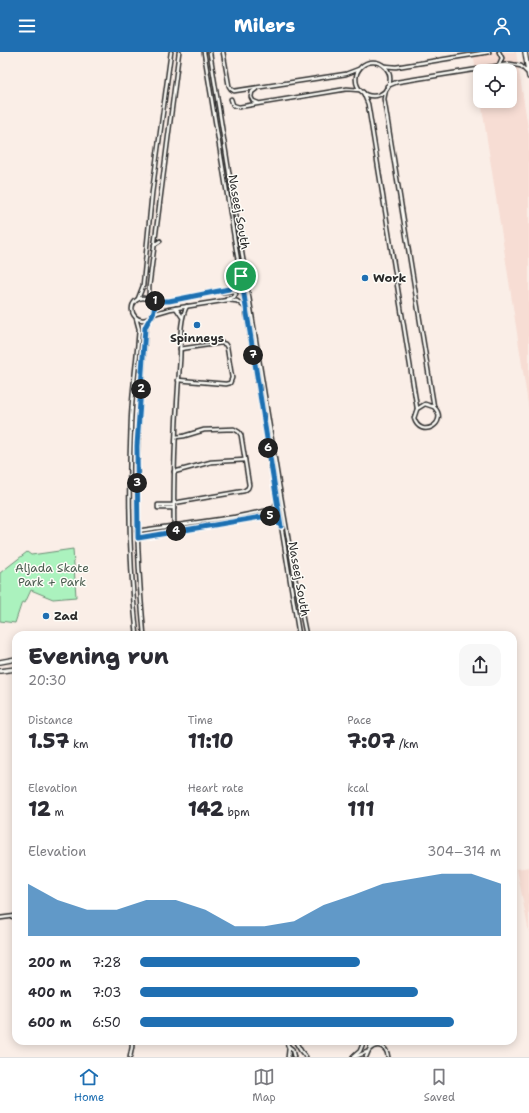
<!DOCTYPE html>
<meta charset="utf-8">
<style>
:root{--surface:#fff;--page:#f7f7f7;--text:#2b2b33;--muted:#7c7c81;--line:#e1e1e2;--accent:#1f6fb2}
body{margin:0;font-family:"Shantell Sans",sans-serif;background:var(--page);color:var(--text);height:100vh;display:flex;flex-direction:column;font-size:15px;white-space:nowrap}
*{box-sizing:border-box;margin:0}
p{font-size:13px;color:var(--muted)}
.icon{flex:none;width:22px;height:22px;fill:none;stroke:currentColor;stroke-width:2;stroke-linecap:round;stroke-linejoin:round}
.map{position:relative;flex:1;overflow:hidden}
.panel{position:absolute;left:12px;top:579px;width:505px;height:414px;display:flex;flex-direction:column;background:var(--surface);border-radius:12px;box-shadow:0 2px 10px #0003}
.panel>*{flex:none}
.tools{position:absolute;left:473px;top:12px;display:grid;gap:8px}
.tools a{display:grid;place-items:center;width:44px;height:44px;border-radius:8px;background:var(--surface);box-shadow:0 2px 10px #0003;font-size:20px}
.pin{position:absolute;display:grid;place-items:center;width:34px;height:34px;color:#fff;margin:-17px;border:2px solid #fff;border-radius:50%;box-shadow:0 1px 4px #0007}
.km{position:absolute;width:20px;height:20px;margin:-10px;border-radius:50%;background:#222;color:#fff;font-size:11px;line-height:20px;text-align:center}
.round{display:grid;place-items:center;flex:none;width:42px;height:42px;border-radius:12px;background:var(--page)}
.head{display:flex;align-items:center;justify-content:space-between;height:68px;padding:0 16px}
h1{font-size:22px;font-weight:800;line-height:30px}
.figures{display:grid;grid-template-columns:repeat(3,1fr);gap:6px;height:68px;padding:4px 16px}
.figures div{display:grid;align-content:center}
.figures b{font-size:20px;font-weight:800}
.figures small{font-size:11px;font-weight:400}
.figures p{font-size:11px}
.chart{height:112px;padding:8px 16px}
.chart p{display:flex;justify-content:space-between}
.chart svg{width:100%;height:72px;margin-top:4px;fill:var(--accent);opacity:.7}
ul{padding:0 16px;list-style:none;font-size:13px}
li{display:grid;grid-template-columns:64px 48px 1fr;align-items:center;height:30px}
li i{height:10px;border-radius:5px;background:var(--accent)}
header{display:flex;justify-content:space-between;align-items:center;height:52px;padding:0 16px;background:var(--accent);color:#fff;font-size:18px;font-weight:800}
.dock{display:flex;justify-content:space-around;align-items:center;height:56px;border-top:1px solid var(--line);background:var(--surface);font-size:11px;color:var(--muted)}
.dock a{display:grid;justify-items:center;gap:2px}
.dock .on{color:var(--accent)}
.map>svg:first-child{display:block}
.built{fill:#f7ddd4}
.green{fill:#abf2be;stroke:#6b8e74}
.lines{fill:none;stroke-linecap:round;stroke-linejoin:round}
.street-casing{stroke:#2b2b2b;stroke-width:5.5}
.secondary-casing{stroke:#2b2b2b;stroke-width:6}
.street{stroke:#fdfcf7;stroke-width:2.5}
.secondary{stroke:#fdfcf7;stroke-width:3.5}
.route-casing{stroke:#fff;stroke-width:8}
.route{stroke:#1f6fb2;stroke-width:5}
.poi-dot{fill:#1f6fb2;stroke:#fdfcf7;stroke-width:1.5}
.labels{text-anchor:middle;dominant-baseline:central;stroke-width:3;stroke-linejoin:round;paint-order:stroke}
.street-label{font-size:12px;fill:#2b2b2b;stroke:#fdfcf7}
.poi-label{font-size:12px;font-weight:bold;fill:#2b2b2b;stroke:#fdfcf7;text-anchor:start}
.park-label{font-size:12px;fill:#4b5d50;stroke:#fdfcf7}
</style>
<header><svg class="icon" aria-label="menu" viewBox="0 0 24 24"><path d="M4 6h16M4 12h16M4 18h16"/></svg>Milers<svg class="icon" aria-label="person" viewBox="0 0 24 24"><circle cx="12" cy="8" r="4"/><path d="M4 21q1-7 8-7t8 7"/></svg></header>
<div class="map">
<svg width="529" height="1005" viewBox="0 0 529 1005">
<rect width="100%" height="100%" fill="#faeee7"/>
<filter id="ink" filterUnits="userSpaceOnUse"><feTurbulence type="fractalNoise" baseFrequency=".025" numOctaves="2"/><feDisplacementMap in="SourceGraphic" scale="8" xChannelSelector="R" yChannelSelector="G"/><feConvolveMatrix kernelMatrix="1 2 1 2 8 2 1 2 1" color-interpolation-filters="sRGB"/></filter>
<g filter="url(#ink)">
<g class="built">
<polygon points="473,0 516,0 529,82 529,358 481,49 510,49 510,19 480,19 480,46"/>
<polygon points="529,815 529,881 517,817"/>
</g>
<polygon class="green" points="73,497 76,545 53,547 31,538 25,551 22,550 15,571 0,569 0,521 27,500 31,503"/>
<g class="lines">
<g class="street-casing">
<g id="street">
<polyline points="204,0 299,583"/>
<polyline points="223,0 229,34 231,37 234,39 346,22 359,17"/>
<polyline points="499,0 502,6 499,13"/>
<polyline points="210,1 279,433 297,538 306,583"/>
<circle cx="373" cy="27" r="17"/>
<polyline points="384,14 396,15 489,0"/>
<polyline points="387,34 397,30 510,12 521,14 527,20"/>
<polyline points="256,37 252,40 251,45 253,49 258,51"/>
<path d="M386,37l-2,10 50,308c16,16 -14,33 -20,11l3,-9 8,-5 9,3"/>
<polyline points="363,40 368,52 417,356"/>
<polyline points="231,47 233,53 239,55 347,37 360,38"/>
<polyline points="154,193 160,189"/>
<polyline points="222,240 233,239 235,240 236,242 234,245 227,247"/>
<circle cx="143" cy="257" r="11"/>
<polyline points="138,247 143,234 152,141 171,0"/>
<polyline points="149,247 149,235 179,0"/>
<polyline points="151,249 169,249 229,237 237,232 241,224"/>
<polyline points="176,256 182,265"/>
<polyline points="153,262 170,257 228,248 237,249 245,255"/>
<path d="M136,266l3,11c-2,31 -7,62 -8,93 -3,71 -2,143 6,213"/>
<polyline points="178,328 226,332 230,331 232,326 227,295 225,292 221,291 180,297"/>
<polyline points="174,420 211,410 245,408"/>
<polyline points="174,451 244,439 248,436 249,433 241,383 239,380 234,377 204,378 184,384 176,385"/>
<polyline points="174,453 158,453 158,456 174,456"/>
<polyline points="269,463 274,461 274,458 270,458"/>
<path d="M174,474c-1,-55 2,-111 6,-166 1,-16 -1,-40 7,-54"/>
<polyline points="137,479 235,465 270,458 275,454 277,450"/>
<polyline points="138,486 267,464 274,466 280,472"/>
<path d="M144,583c-5,-54 -8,-108 -7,-162 0,-45 5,-91 8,-137l1,-10 3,-7"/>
<polyline points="0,866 16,864"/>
<polyline points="286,989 289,996 288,1005"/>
<polyline points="295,989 301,999 306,1005"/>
<polyline points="288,994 292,997 294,1005"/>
<polyline points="381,994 382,989"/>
<polyline points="370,996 372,989"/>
<polyline points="130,1005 132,995 132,989"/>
<polyline points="353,1005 360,999 364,989"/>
<polyline points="355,1005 367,1000"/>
<path d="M366,1005l3,-7c8,-8 18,-4 19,7"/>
</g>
</g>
<g class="secondary-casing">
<g id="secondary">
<polyline points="525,0 529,25"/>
<polyline points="0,610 16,607"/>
<polyline points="0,619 16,617"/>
</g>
</g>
<use href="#street" class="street"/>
<use href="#secondary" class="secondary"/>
</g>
</g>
<g class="lines" filter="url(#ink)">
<g class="route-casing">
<path id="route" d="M241,224l40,250 -7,-8 -7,-2 -129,22 -1,-92 8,-118c3,-10 14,-16 7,-27h17l60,-12 8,-5z"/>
</g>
<use href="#route" class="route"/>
</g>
<g class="poi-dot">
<circle cx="365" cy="226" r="4"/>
<circle cx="197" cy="273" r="4"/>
<circle cx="46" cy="564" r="4"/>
</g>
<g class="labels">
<g class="street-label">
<text transform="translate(239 160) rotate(80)">Naseej South</text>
<text transform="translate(299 527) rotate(80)">Naseej South</text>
</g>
<g class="poi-label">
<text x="373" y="226">Work</text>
<text x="197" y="286" text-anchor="middle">Spinneys</text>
<text x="54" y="564">Zad</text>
</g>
<g class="park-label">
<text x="52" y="516">Aljada Skate<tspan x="52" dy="14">Park + Park</tspan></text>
</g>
</g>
</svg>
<div class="tools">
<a><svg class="icon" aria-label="locate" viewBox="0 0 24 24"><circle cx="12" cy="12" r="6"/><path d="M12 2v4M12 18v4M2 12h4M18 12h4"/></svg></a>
</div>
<div class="pin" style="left:241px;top:224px;background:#1e9e55"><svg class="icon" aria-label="arrive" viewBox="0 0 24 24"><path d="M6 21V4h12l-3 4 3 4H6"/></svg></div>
<b class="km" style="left:155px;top:249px">1</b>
<b class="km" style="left:141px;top:337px">2</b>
<b class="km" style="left:137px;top:431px">3</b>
<b class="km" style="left:176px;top:479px">4</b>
<b class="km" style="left:270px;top:464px">5</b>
<b class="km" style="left:268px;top:396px">6</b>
<b class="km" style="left:253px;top:303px">7</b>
<section class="panel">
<div class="head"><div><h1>Evening run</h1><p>20:30</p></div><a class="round"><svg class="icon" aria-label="share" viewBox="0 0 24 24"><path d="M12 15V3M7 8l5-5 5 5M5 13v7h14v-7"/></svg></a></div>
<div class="figures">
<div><p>Distance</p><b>1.57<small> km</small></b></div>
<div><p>Time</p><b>11:10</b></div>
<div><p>Pace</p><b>7:07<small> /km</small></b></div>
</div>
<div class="figures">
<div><p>Elevation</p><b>12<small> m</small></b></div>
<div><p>Heart rate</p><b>142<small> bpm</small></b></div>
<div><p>kcal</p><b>111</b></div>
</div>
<div class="chart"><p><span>Elevation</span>304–314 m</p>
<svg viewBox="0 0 160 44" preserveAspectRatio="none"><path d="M0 44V12L10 22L20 28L30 28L40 22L50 22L60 28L70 38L80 38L90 35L100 25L110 19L120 12L130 9L140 6L150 6L160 12V44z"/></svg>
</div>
<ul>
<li><b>200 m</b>7:28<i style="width:61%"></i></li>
<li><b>400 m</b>7:03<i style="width:77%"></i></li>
<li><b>600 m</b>6:50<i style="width:87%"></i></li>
</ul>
</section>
</div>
<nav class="dock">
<a class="on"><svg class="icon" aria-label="home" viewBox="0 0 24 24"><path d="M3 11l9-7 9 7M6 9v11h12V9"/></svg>Home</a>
<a><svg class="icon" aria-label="map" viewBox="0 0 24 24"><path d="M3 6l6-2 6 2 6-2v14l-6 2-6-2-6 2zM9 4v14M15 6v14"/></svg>Map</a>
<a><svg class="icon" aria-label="saved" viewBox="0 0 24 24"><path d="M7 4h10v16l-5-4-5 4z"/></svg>Saved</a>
</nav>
